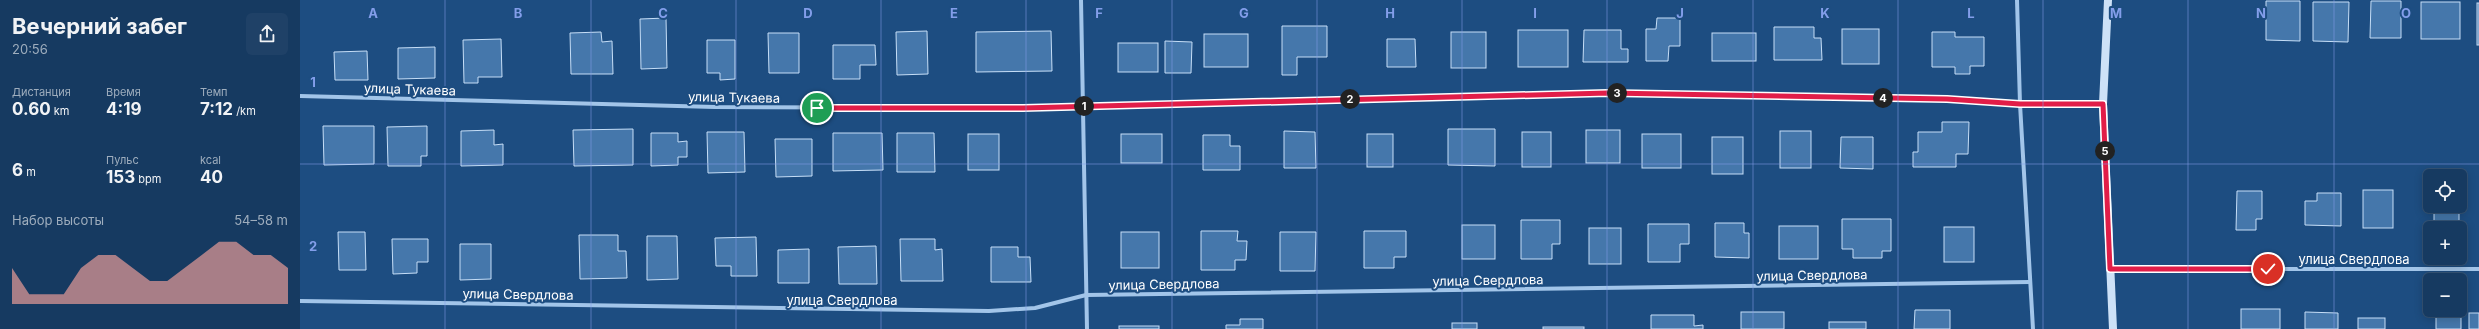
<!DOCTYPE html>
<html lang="ru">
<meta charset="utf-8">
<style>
:root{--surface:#163a61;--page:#1f4167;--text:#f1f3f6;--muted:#9eadbd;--line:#355476;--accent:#e69b98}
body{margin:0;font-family:Inter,sans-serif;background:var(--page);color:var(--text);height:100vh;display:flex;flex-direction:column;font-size:15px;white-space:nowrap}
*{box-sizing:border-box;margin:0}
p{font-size:13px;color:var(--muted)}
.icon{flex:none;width:22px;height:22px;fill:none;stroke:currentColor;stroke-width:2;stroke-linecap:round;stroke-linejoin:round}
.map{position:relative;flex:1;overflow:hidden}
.sheet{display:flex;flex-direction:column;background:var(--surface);width:300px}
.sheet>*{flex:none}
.buttons{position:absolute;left:2123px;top:169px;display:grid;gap:8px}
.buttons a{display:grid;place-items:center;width:44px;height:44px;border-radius:6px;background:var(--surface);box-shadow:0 2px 10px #0003,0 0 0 1px var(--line);font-size:20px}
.pin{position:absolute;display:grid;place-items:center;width:34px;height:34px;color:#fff;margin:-17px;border:2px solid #fff;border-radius:50%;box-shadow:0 1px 4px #0007}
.km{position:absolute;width:20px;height:20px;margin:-10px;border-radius:50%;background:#222;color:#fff;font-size:11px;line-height:20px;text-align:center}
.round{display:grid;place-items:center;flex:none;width:42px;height:42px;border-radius:6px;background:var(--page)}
.overview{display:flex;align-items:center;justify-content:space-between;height:68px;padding:0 12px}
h1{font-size:22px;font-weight:700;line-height:30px}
.metrics{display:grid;grid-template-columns:repeat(3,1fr);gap:6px;height:68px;padding:4px 12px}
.metrics div{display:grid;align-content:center}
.metrics b{font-size:17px;font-weight:700}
.metrics small{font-size:11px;font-weight:400}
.metrics p{font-size:11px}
.chart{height:112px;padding:8px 12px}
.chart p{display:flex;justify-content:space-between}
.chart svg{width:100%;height:72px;margin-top:4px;fill:var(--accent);opacity:.7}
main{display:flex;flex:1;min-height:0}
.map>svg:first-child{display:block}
.building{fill:#4577ab;stroke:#c6def7}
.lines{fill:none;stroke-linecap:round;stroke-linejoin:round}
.street{stroke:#a2c5e9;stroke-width:4}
.secondary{stroke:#cde1f7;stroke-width:8}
.route-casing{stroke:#fff;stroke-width:8}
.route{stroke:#e11d48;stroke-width:5}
.grid{fill:none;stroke:#839eea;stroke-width:1;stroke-opacity:0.55}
.labels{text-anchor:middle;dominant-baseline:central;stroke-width:4;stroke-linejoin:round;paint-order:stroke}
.street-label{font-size:13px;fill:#fff;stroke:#1d4d81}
.grid-label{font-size:13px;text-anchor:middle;font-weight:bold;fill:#839eea;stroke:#1d4d81;stroke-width:4;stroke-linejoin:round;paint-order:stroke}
</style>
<main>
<section class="sheet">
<div class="overview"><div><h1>Вечерний забег</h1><p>20:56</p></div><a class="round"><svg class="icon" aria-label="share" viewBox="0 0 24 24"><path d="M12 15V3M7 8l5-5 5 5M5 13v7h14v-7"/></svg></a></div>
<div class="metrics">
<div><p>Дистанция</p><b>0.60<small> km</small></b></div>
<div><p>Время</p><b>4:19</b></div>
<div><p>Темп</p><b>7:12<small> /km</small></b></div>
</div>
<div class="metrics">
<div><b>6<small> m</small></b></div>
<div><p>Пульс</p><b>153<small> bpm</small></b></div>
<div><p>kcal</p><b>40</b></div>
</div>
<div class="chart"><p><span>Набор высоты</span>54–58 m</p>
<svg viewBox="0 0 160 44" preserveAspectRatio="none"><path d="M0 44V22L10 38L20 38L30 38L40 22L50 14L60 14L70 22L80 30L90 30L100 22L110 14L120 6L130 6L140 14L150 14L160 22V44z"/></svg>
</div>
</section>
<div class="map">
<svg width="2179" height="329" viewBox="0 0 2179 329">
<rect width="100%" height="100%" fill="#1d4d81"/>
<g class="building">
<polygon points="1966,1 2000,1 2000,41 1966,40"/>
<polygon points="2071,1 2101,1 2101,38 2070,38"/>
<polygon points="2013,2 2049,2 2048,42 2013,41"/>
<rect x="2121" y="2" width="39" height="37"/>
<rect x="2177" y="3" width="2" height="42"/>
<polygon points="366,18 367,68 341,69 340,19"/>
<polygon points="1357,18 1380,18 1380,46 1369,46 1368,61 1346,61 1346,29 1356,29"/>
<polygon points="982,26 1027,26 1027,57 997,57 997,75 982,75"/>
<polygon points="1474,27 1514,27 1514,38 1521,38 1522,60 1474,60"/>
<rect x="1542" y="29" width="37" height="35"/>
<rect x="1218" y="30" width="50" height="37"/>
<polygon points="1284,30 1321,30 1321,49 1328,49 1328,62 1283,62"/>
<polygon points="627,31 628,74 597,75 596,32"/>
<polygon points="751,31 752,71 676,72 676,32"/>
<polygon points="301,32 302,42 312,41 313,74 271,74 270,33"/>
<rect x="1151" y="32" width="35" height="36"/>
<polygon points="1632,32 1655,32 1655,37 1684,37 1684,66 1670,66 1670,74 1655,74 1655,67 1632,67"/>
<polygon points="468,33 499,33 499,73 469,73"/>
<rect x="1412" y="33" width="44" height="28"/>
<rect x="904" y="34" width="44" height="33"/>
<polygon points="201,39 202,77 178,77 178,83 164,83 163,40"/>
<polygon points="1087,39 1115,39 1116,67 1087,67"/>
<polygon points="407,40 435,40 435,79 420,80 420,73 407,73"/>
<polygon points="865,41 892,42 891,73 865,73"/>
<rect x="818" y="43" width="40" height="29"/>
<polygon points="533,45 575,45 576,65 560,65 560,79 533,79"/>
<polygon points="135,47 135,78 98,79 98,48"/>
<polygon points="67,51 68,80 35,80 34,52"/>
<polygon points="1642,122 1669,122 1668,154 1656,154 1656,167 1613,167 1613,152 1618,152 1618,132 1642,132"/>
<polygon points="23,126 74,126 74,164 24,165"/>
<polygon points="127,126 127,156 121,156 121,166 88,166 87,127"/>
<polygon points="333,129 333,165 274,166 273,130"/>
<polygon points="1148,129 1195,129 1195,166 1148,165"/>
<polygon points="194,130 194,145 203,144 203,165 161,166 161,131"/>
<rect x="1286" y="130" width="34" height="33"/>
<polygon points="984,131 1015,132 1016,168 984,168"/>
<rect x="1480" y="131" width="31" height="37"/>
<polygon points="407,132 444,132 445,172 408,173"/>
<rect x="1222" y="132" width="29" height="35"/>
<polygon points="351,133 378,133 378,142 387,141 387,157 378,157 378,165 351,166"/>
<polygon points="533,133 582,133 583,170 533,171"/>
<polygon points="597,133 634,133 635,172 597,172"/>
<rect x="668" y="134" width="31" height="36"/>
<rect x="821" y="134" width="41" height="29"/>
<rect x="1067" y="134" width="26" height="33"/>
<rect x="1342" y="134" width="39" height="34"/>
<polygon points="903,135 930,135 930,146 940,146 940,170 903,170"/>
<rect x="1412" y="137" width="31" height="37"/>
<polygon points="1541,137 1573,137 1573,169 1540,168"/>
<polygon points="475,139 512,139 512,176 476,177"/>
<rect x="2063" y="190" width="30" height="38"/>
<polygon points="1937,191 1962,191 1962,219 1956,219 1956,230 1936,230"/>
<polygon points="2017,193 2041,193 2041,226 2005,225 2005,201 2017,201"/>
<rect x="2134" y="206" width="25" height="21"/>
<polygon points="1542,219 1591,219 1591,251 1582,251 1582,258 1553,258 1553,249 1542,249"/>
<polygon points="1221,220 1260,220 1260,244 1252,244 1252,259 1221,259"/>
<polygon points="1415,223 1444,223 1444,233 1449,233 1449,258 1415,257"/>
<polygon points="1348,224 1389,224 1389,244 1380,244 1380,262 1348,262"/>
<rect x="1162" y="225" width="33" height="34"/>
<rect x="1479" y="226" width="39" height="33"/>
<rect x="1644" y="227" width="30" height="35"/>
<rect x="1289" y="228" width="32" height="36"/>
<polygon points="901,231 938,231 937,241 947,241 946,260 935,260 935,270 901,270"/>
<polygon points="1064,231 1106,231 1106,257 1094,257 1094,268 1064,268"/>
<polygon points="38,232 65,232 66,270 39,270"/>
<rect x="821" y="232" width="38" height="36"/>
<polygon points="980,232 1016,232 1015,271 980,271"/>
<polygon points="279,235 318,235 318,251 326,251 327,278 280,279"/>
<polygon points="347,236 377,236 378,279 347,280"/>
<polygon points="456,237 457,276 431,276 431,266 416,266 415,238"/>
<polygon points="92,239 128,239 128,262 117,262 117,273 93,274"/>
<polygon points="600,239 635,239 635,250 642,249 643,281 601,281"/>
<polygon points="160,244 191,244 191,279 160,280"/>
<polygon points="576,246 577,284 539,284 538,247"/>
<polygon points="691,247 718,247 718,257 730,257 731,282 691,282"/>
<polygon points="509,249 509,283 478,283 478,250"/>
<rect x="1941" y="309" width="39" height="20"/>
<polygon points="1615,310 1650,310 1650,329 1614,329"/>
<rect x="1441" y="312" width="43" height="17"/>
<polygon points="2005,312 2038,313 2038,329 2005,329"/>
<rect x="2136" y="312" width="25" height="17"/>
<rect x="2169" y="313" width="10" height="16"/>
<polygon points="1351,315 1394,315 1394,326 1403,325 1403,329 1351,329"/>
<rect x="2058" y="318" width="27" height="11"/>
<polygon points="940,319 963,319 963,329 926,329 926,325 940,325"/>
<rect x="1529" y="322" width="37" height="7"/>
<rect x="1152" y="323" width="25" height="6"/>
<rect x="819" y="326" width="40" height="3"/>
<rect x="1243" y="327" width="41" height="2"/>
</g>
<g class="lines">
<g class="street">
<polyline points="781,0 787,329"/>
<polyline points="1717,0 1720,104 1733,329"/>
<polyline points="0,96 415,107 723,108 1308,93 1647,99 1720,104 1803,104"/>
<polyline points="1810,269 2179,269"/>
<polyline points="0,301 689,311 735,308 786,295 1730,282"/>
</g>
<polyline class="secondary" points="1808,0 1803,104 1813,329"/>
</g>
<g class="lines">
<g class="route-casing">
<polyline id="route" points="517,108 723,108 1308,93 1647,99 1720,104 1803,104 1810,269 1968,269"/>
</g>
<use href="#route" class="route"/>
</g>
<path class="grid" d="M145,0v329M291,0v329M436,0v329M581,0v329M726,0v329M872,0v329M1017,0v329M1162,0v329M1307,0v329M1453,0v329M1598,0v329M1743,0v329M1888,0v329M2034,0v329M0,164h2179"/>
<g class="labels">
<g class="street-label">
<text transform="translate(110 89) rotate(2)">улица Тукаева</text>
<text transform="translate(434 97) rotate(1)">улица Тукаева</text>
<text x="2054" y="259">улица Свердлова</text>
<text transform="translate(1512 275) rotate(-1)">улица Свердлова</text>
<text transform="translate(1188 280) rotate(-1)">улица Свердлова</text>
<text transform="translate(864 284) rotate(-1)">улица Свердлова</text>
<text transform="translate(218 294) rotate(1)">улица Свердлова</text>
<text x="542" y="300">улица Свердлова</text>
</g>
</g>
<g class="grid-label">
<text x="73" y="18">A</text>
<text x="218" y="18">B</text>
<text x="363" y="18">C</text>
<text x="508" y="18">D</text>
<text x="654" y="18">E</text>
<text x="799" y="18">F</text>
<text x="944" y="18">G</text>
<text x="1090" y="18">H</text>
<text x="1235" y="18">I</text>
<text x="1380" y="18">J</text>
<text x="1525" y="18">K</text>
<text x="1671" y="18">L</text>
<text x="1816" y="18">M</text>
<text x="1961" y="18">N</text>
<text x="2106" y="18">O</text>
<text x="13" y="87">1</text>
<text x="13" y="251">2</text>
</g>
</svg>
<div class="buttons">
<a><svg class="icon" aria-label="locate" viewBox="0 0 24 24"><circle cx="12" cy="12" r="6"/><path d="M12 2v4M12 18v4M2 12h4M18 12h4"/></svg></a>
<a>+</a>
<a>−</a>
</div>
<div class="pin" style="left:517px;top:108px;background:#1e9e55"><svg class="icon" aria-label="arrive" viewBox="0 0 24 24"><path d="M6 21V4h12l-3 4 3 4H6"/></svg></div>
<div class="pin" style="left:1968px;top:269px;background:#d93025"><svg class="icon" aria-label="check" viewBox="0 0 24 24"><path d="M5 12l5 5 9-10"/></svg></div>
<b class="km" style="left:784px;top:106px">1</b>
<b class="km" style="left:1050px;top:99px">2</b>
<b class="km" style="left:1317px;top:93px">3</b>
<b class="km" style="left:1583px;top:98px">4</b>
<b class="km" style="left:1805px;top:151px">5</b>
</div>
</main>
